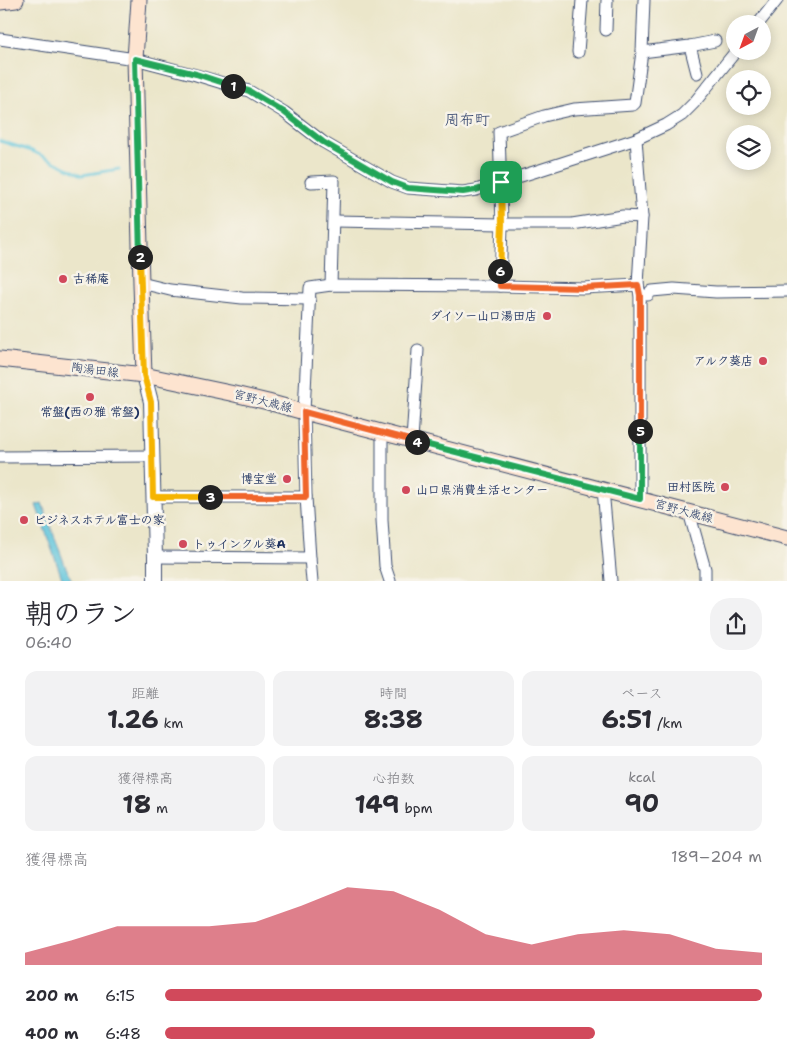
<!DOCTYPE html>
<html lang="ja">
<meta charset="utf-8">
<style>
:root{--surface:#fff;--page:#f2f2f3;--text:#2b2b33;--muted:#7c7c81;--accent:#d1495b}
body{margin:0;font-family:"Shantell Sans","Klee One",sans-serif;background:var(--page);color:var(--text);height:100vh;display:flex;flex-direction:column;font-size:19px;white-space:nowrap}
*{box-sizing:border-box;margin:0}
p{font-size:16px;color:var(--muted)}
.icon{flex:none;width:28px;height:28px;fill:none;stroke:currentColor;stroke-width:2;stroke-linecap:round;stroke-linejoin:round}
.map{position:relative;height:581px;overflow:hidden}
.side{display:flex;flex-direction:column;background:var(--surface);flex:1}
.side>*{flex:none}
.needle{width:32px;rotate:221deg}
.controls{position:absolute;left:726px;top:15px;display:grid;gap:10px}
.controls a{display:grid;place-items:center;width:45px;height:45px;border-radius:50%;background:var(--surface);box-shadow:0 2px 12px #0003;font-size:25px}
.pin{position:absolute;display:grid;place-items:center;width:42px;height:42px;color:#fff;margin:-21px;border-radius:10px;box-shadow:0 2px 8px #0006}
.km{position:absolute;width:25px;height:25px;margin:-12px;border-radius:50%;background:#222;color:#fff;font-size:14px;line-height:25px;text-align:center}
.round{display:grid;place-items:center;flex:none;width:52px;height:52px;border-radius:20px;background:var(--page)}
.headline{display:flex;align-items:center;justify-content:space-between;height:85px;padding:0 25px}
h1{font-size:28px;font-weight:700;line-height:38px}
.figures{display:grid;grid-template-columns:repeat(3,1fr);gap:8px;height:85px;padding:5px 25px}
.figures div{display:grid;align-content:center;border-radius:12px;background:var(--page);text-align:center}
.figures b{font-size:25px;font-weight:700}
.figures small{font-size:14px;font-weight:400}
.figures p{font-size:14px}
.chart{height:140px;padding:10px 25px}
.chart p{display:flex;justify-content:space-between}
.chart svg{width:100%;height:90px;margin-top:5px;fill:var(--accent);opacity:.7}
ul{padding:0 25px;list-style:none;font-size:16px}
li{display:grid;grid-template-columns:80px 60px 1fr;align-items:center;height:38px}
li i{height:12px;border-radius:6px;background:var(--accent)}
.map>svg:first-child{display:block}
.water{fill:#5ec5dc;stroke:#3c7a9d}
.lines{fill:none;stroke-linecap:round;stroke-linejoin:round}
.stream{stroke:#5ec5dc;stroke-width:3}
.minor-casing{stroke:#3a4a6e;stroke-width:13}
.tertiary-casing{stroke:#3a4a6e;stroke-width:16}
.secondary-casing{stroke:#3a4a6e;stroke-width:17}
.minor{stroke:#fff;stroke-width:11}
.tertiary{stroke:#fff;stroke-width:14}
.secondary{stroke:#fde4d0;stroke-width:15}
.split-1-casing{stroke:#fff;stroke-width:10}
.split-2-casing{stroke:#fff;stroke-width:10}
.split-3-casing{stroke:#fff;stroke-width:10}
.split-4-casing{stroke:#fff;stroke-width:10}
.split-5-casing{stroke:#fff;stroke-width:10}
.split-6-casing{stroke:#fff;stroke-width:10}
.split-7-casing{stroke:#fff;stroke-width:10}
.split-1{stroke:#22a559;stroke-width:6}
.split-2{stroke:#22a559;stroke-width:6}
.split-3{stroke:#f5b400;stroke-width:6}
.split-4{stroke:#f0652b;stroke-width:6}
.split-5{stroke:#22a559;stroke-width:6}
.split-6{stroke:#f0652b;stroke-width:6}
.split-7{stroke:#f5b400;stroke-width:6}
.poi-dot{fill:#d1495b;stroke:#f7f3e8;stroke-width:2}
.labels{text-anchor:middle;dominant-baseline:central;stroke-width:5;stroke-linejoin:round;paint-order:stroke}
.poi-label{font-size:12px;font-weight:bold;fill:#1b2f5e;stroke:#f7f3e8;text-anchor:start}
.street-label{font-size:12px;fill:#1b2f5e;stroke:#f7f3e8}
.quarter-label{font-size:15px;fill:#1b2f5e;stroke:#f7f3e8}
</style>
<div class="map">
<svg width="787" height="581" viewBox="0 0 787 581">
<rect width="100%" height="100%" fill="#f7f3e8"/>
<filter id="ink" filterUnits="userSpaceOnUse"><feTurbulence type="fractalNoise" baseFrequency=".02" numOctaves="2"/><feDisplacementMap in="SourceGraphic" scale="10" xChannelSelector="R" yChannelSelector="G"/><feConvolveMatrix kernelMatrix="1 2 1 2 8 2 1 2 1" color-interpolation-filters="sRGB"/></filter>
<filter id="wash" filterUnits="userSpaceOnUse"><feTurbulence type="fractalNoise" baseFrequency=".0096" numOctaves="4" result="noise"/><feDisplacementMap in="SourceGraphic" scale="20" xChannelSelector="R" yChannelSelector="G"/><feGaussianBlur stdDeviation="1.12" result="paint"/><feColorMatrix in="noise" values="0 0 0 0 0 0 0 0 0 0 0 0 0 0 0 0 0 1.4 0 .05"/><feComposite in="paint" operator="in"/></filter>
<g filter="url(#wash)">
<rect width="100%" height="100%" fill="#ebe6ca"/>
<polygon class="water" points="42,503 65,565 72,581 63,581 36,505"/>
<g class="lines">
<polyline class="stream" points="0,141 32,151 82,175 119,169"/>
</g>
</g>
<g filter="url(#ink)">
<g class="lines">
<g class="minor-casing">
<g id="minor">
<polyline points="758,24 777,0"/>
<polyline points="606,30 607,0"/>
<polyline points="0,39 135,59 196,75 249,91 284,112 323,142 392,182 408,188 463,192 476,190 537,171 636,139 666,125 682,115 694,103 736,51"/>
<polyline points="690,46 697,73"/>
<polyline points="578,52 582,0"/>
<polyline points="642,52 690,46 715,41"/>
<polyline points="636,139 642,217 638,285 640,295 640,499"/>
<polyline points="311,182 334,181 331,285"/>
<polyline points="334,221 502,224 572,224 623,216 642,217"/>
<polyline points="141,283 170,290 242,298 310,299"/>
<polyline points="500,286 502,224 499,132 544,116 574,109 633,105 635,103 642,52 644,0"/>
<polyline points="640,295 648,295 652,291 674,289 716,292 787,291"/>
<polyline points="382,432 382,520 385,566 390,581"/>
<polyline points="412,440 418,350"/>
<polyline points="0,457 152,456"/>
<polyline points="603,489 611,581"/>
<polyline points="153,497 306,497"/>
<polyline points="689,512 705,569 705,581"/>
<polyline points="155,557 310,558 306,497 304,412 310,288 331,285 500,286 583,288 638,285"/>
<polyline points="310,558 312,581"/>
</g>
</g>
<g class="tertiary-casing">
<polyline id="tertiary" points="144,375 151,402 155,557 155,581"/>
</g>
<g class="secondary-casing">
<g id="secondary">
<polyline points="139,0 135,59 141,283 144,375"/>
<polyline points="0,2 16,0"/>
<polyline points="0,359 144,375 230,393 268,402 304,412 787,538"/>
</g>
</g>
<use href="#minor" class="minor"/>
<use href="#tertiary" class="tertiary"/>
<use href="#secondary" class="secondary"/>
</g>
</g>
<g class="lines" filter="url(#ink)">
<g class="split-1-casing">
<polyline id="split-1" points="233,86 249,91 284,112 323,142 392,182 408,188 463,192 476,190 501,182"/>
</g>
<g class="split-2-casing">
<polyline id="split-2" points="140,257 135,59 196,74 233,86"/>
</g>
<g class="split-3-casing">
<polyline id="split-3" points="140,257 144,375 151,402 153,497 210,497"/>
</g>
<g class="split-4-casing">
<polyline id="split-4" points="210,497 306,497 304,412 417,442"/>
</g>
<g class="split-5-casing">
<polyline id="split-5" points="417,442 640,499 640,431"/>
</g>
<g class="split-6-casing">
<polyline id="split-6" points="500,271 500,286 583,288 638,285 640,295 640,431"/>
</g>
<g class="split-7-casing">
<polyline id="split-7" points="500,271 502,224 501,182"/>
</g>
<use href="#split-1" class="split-1"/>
<use href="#split-2" class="split-2"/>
<use href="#split-3" class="split-3"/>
<use href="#split-4" class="split-4"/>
<use href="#split-5" class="split-5"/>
<use href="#split-6" class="split-6"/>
<use href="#split-7" class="split-7"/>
</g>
<g class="poi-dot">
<circle cx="63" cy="279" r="5"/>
<circle cx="547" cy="316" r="5"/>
<circle cx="763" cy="361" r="5"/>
<circle cx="90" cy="397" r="5"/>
<circle cx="287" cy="479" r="5"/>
<circle cx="725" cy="487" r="5"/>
<circle cx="406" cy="490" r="5"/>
<circle cx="24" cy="520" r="5"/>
<circle cx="183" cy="544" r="5"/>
</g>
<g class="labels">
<g class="poi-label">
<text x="73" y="279">古稀庵</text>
<text x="537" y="316" text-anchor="end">ダイソー山口湯田店</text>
<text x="753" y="361" text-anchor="end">アルク葵店</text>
<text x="90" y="412" text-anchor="middle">常盤(西の雅 常盤)</text>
<text x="277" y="479" text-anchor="end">博宝堂</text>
<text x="715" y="487" text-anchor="end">田村医院</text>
<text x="416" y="490">山口県消費生活センター</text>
<text x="34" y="520">ビジネスホテル富士の家</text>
<text x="193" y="544">トゥインクル葵A</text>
</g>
<g class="street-label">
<text transform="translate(95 370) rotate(7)">陶湯田線</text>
<text transform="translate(263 401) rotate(14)">宮野大歳線</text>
<text transform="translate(684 511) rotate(15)">宮野大歳線</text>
</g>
<g class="quarter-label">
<text x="467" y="120">周布町</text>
</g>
</g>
</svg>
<div class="controls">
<a><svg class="needle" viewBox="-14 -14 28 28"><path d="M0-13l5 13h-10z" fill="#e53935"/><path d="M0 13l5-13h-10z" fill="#7c7c81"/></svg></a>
<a><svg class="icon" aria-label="locate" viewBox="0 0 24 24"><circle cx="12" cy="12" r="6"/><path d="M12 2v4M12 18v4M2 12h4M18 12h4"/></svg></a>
<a><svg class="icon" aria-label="layers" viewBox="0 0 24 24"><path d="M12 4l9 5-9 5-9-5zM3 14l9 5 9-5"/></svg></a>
</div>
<div class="pin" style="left:501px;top:182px;background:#1e9e55"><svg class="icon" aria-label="arrive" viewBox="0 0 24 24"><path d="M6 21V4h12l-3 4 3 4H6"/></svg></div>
<b class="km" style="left:233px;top:86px">1</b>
<b class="km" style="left:140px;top:257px">2</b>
<b class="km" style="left:210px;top:497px">3</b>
<b class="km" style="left:417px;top:442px">4</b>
<b class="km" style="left:640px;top:431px">5</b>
<b class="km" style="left:500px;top:271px">6</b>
</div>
<section class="side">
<div class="headline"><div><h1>朝のラン</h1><p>06:40</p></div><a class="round"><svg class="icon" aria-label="share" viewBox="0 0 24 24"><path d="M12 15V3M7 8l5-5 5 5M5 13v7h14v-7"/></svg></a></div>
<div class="figures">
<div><p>距離</p><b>1.26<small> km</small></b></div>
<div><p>時間</p><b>8:38</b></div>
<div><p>ペース</p><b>6:51<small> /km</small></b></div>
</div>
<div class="figures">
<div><p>獲得標高</p><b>18<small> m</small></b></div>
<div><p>心拍数</p><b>149<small> bpm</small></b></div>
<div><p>kcal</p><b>90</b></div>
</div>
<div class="chart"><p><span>獲得標高</span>189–204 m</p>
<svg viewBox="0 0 160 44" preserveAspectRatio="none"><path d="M0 44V38L10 32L20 25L30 25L40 25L50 23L60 15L70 6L80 8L90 17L100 29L110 34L120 29L130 27L140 29L150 36L160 38V44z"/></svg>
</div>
<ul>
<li><b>200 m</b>6:15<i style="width:100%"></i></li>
<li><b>400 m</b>6:48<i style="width:72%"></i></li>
</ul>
</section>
